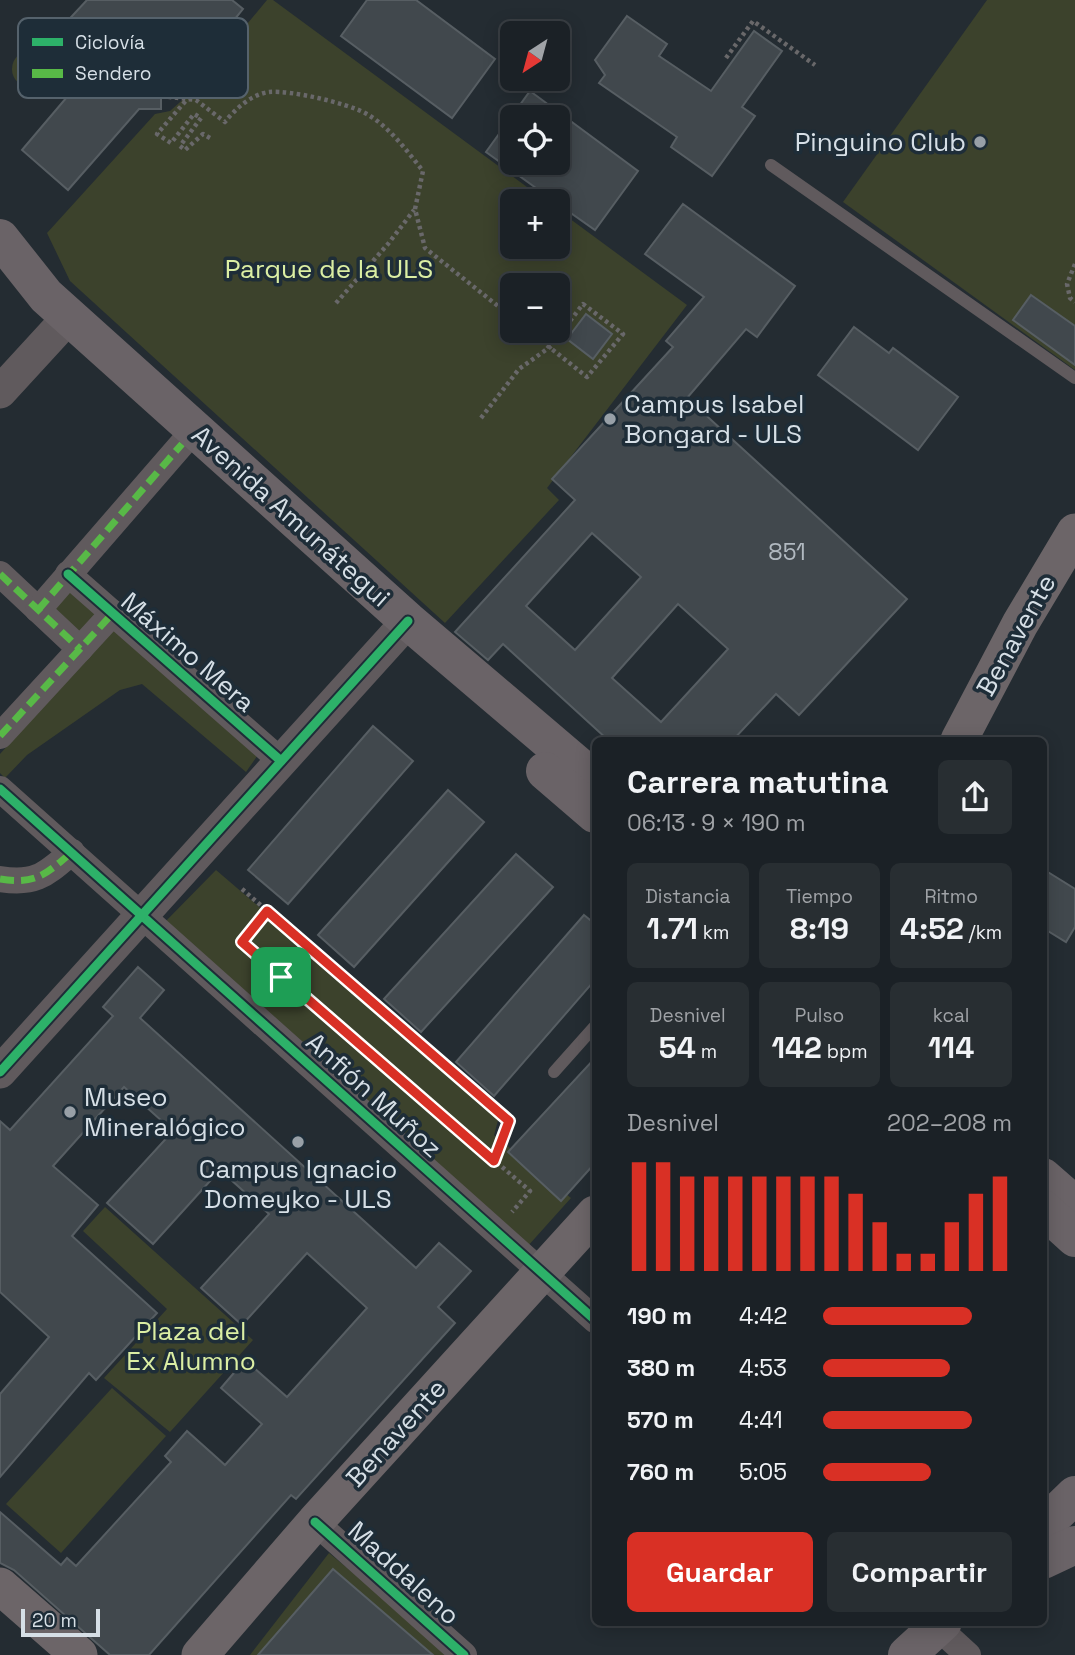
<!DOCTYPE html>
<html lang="es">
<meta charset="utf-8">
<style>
:root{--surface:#1b2126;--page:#282e32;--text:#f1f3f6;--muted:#a0a3a7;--line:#393e43;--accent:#d93025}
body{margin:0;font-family:"Space Grotesk",sans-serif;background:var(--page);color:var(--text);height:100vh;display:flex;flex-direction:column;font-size:26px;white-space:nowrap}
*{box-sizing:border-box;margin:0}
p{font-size:23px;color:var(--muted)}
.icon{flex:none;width:38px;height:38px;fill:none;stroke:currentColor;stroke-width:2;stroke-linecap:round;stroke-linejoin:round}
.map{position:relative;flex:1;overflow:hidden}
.details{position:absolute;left:592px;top:737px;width:455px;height:889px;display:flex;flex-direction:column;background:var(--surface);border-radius:10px;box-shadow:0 4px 18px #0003,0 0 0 2px var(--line)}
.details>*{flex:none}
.needle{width:46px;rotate:216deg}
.fabs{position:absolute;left:500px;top:21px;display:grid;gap:14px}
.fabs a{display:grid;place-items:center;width:70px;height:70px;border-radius:10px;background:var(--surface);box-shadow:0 4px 18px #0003,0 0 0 2px var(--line);font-size:35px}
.scale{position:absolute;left:21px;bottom:18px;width:79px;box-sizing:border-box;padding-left:7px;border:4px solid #d6dfe6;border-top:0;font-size:19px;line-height:24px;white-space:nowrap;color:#d6dfe6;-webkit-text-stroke:5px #1e2d38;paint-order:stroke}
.pin{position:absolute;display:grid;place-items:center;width:60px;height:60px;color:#fff;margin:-30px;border-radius:14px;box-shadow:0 4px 10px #0006}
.round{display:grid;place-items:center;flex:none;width:74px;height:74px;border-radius:10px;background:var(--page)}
.head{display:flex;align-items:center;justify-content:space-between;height:119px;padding:0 35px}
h1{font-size:32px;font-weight:800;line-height:52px}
.stats{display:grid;grid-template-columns:repeat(3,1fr);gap:10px;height:119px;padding:7px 35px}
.stats div{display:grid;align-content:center;border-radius:10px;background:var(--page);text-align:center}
.stats b{font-size:30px;font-weight:800}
.stats small{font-size:19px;font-weight:400}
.stats p{font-size:19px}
.chart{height:196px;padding:14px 35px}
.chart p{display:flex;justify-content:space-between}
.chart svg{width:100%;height:126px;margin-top:7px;stroke:var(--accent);stroke-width:6}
.button{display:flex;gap:14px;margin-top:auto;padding:14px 35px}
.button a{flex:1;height:80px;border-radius:10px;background:var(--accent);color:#fff;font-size:28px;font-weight:800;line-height:80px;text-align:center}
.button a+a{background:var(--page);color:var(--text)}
ul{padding:0 35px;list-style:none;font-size:23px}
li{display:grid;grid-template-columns:112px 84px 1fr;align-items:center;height:52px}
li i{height:18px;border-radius:9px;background:var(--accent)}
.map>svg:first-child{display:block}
.green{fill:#3c422c;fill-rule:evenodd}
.building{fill:#41484d;stroke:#575e63;stroke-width:2;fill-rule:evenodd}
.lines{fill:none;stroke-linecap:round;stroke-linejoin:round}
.path{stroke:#69686a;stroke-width:4.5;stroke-dasharray:3.5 3.5;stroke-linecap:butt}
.service{stroke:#605a5d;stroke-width:12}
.minor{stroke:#605a5d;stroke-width:26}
.tertiary{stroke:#605a5d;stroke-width:33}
.secondary{stroke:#6c6568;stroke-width:37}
.primary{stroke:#6a6367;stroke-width:38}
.quiet{stroke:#58b947;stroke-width:7;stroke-dasharray:14 7;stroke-linecap:butt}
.cycleway-casing{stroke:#1e2d38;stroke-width:13}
.cycleway{stroke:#2db169;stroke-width:9}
.route-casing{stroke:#fff;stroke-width:14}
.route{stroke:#d93025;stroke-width:9}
.poi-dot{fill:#98a0a7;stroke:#1e2d38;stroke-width:2.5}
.labels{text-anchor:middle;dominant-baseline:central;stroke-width:7;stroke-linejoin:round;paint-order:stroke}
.number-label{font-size:23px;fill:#b1b9c0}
.poi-label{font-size:26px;fill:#d6dfe6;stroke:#1e2d38;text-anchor:start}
.park-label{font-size:26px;fill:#dbeea3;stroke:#1e2d38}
.street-label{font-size:26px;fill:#d6dfe6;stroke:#1e2d38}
.key{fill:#1e2d38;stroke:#55626c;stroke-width:2}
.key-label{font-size:19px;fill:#d6dfe6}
</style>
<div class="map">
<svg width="1075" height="1655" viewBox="0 0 1075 1655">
<rect width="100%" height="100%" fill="#242c32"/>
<g class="green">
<path d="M267,0h6l273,201h-33v46h45v-37l129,95 -140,183 12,12 -114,123 -375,-342 -23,-48 108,-119 15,-3 18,-16zM513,285h45v46h-45z"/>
<polygon points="987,0 1075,0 1075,370 843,202"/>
<circle cx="30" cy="69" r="18"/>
<polygon points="67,586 98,612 83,631 72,631 52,605"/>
<polygon points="116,625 260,752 246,772 142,684 120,690 27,755 5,778 0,773 0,754"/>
<polygon points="216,870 500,1113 494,1135 571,1198 527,1247 163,924"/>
<polygon points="105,1207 253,1340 170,1432 104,1378 167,1309 83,1231"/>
<polygon points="112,1388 166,1436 61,1553 6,1504"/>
<polygon points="329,1553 453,1655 250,1655"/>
</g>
<g class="building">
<polygon points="87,0 232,0 243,9 182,85 161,88 161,109 139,109 68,190 22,150 84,77 62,75 61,28"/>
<polygon points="367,0 416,0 495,59 452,118 341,36"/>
<polygon points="627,16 667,44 659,56 711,91 754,31 782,51 742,107 755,116 712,176 671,147 677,137 599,83 605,75 595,60"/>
<path d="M530,91l108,80 -43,59 -37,-26v-3h-4l-68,-49zM513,117h45v46h-45z"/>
<path d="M683,204l112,82 -38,51 -11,-8 -59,69 220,201 -108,116 -23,-21 -43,46h-125l-105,-96 -15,16 -33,-28 120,-132 -23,-21 121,-132 -7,-6 38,-44 -59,-43zM592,533l49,44 -66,73 -49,-44zM678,604l50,45 -67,73 -49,-44z"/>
<polygon points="1031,295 1075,326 1075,365 1013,320"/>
<polygon points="586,314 612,334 593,359 567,339"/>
<polygon points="854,327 889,353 893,348 958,397 918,450 818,375"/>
<polygon points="373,726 413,761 288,904 248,870"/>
<polygon points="448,790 484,822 354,967 318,935"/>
<polygon points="516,854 553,887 421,1032 384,999"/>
<polygon points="1043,869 1075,889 1075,927 1066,942 1043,928"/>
<polygon points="584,915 595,924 595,980 494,1096 456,1062"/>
<polygon points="138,967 164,990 140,1018 416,1268 439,1243 471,1271 438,1307 455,1323 296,1499 291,1495 149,1655 110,1655 14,1570 0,1563 0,1512 61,1565 67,1558 76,1566 171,1462 165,1456 187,1431 225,1465 262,1424 221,1388 245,1360 287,1397 367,1308 307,1253 242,1325 201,1288 269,1214 220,1170 153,1244 107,1203 173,1131 124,1087 53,1166 98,1205 72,1236 157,1313 96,1380 89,1373 0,1477 0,1394 49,1337 0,1292 0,1121 10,1130 113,1016 103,1007"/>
<polygon points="595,1058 595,1163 561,1201 508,1152"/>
<polygon points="333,1569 433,1655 258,1655"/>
</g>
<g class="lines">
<g class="path">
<polyline points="726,58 753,21 815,65"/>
<polyline points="56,89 86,91"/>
<path d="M161,96l35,4 29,22c10,-13 27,-28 44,-30 22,-2 77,11 96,21 24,13 42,38 58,58l-8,38 10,39 88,70"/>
<polyline points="210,138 203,134 185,150 180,146 201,118 194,114 171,143 157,134 228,52"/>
<polyline points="1075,264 1067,284 1070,298 1075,302"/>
<polyline points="336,303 388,244 414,210"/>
<polyline points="481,418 519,369 550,347 583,304 623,334 587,377 529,331"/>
<polyline points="242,889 509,1121 494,1161"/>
<polyline points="267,911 242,942 281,977"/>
<polyline points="266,995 281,977 530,1191 512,1212"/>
</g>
<g class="service">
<polyline points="771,165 1075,378"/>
<polyline points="554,1072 595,1026"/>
</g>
<g class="minor">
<polyline points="0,574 80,649"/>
<polyline points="68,574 281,761"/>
<polyline points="38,610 182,444"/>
<polyline points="0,736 113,613"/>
<polyline points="0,789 595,1320"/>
<path d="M0,879c36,6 46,-5 72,-27"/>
<polyline points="315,1522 464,1655"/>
<polyline points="932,1622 968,1655"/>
</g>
<g class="tertiary">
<polyline points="0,392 56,331"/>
<polyline points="0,1072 408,621"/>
</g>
<g class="secondary">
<polyline points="959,740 1020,624 1075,532"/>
<polyline points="0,1586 79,1655"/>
<polyline points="200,1655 315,1522 595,1214"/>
</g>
<g class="primary">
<polyline points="0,238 46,296 408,621 595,780"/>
<polyline points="545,771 595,814"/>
<polyline points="1043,1177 1075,1205"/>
<polyline points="1043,1209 1075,1238"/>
<polyline points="1043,1526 1075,1495"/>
<polyline points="1043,1560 1075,1545"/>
<polyline points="907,1655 943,1622"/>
</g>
<g class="quiet">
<polyline points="0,574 80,649"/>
<polyline points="38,610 182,444"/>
<polyline points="0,736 113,613"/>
<path d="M0,879c36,6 46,-5 72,-27"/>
</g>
<g class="cycleway-casing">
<g id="cycleway">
<polyline points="68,574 281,761"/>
<polyline points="0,789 595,1320"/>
<polyline points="0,1072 408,621"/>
<polyline points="315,1522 464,1655"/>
</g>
</g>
<use href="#cycleway" class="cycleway"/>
</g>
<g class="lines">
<g class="route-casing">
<polygon id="route" points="267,911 509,1121 494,1161 242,942"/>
</g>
<use href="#route" class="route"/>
</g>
<g class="poi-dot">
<circle cx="980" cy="142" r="7"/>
<circle cx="610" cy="419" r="7"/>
<circle cx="70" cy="1112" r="7"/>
<circle cx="298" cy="1142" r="7"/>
</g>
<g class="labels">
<g class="number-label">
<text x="787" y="552">851</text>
</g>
<g class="poi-label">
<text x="966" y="142" text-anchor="end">Pinguino Club</text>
<text x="624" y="404">Campus Isabel<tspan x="624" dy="30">Bongard - ULS</tspan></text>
<text x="84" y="1097">Museo<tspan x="84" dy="30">Mineralógico</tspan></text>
<text x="298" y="1169" text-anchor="middle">Campus Ignacio<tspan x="298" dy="30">Domeyko - ULS</tspan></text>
</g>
<g class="park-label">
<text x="329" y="269">Parque de la ULS</text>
<text x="191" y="1331">Plaza del<tspan x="191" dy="30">Ex Alumno</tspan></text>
</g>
<g class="street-label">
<text transform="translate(291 516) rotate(42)">Avenida Amunátegui</text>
<text transform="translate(1016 635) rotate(-61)">Benavente</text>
<text transform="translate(188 652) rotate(41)">Máximo Mera</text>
<text transform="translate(374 1095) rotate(42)">Anfión Muñoz</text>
<text transform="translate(396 1433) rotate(-48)">Benavente</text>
<text transform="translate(404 1573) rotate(42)">Maddaleno</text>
</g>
</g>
<rect x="18" y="18" width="230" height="80" rx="10" class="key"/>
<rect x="32" y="38" width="31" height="8" fill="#2db169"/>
<rect x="32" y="69" width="31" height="9" fill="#58b947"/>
<g class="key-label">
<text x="75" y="49">Ciclovía</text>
<text x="75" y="80">Sendero</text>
</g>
</svg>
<div class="fabs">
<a><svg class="needle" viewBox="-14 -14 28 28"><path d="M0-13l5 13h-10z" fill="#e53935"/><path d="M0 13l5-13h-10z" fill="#a0a3a7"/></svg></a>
<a><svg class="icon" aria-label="locate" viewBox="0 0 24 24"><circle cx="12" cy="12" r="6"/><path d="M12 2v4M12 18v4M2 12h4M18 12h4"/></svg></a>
<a>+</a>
<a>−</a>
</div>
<div class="scale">20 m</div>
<div class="pin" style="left:281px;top:977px;background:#1e9e55"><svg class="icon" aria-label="arrive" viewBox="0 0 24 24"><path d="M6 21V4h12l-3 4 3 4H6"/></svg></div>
<section class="details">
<div class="head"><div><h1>Carrera matutina</h1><p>06:13 · 9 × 190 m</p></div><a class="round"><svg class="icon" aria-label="share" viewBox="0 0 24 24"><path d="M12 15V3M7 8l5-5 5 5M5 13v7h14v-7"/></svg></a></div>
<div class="stats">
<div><p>Distancia</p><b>1.71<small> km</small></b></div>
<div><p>Tiempo</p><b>8:19</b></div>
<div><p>Ritmo</p><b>4:52<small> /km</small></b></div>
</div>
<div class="stats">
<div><p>Desnivel</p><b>54<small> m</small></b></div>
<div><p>Pulso</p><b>142<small> bpm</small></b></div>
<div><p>kcal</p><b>114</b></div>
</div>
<div class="chart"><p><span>Desnivel</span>202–208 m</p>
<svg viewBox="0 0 160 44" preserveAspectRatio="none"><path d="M5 44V6M15 44V6M25 44V11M35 44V11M45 44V11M55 44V11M65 44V11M75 44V11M85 44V11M95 44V17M105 44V27M115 44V38M125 44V38M135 44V27M145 44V17M155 44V11"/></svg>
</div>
<ul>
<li><b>190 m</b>4:42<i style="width:79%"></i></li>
<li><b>380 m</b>4:53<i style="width:67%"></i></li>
<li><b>570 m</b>4:41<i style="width:79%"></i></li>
<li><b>760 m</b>5:05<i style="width:57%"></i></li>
</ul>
<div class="button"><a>Guardar</a><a>Compartir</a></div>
</section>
</div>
